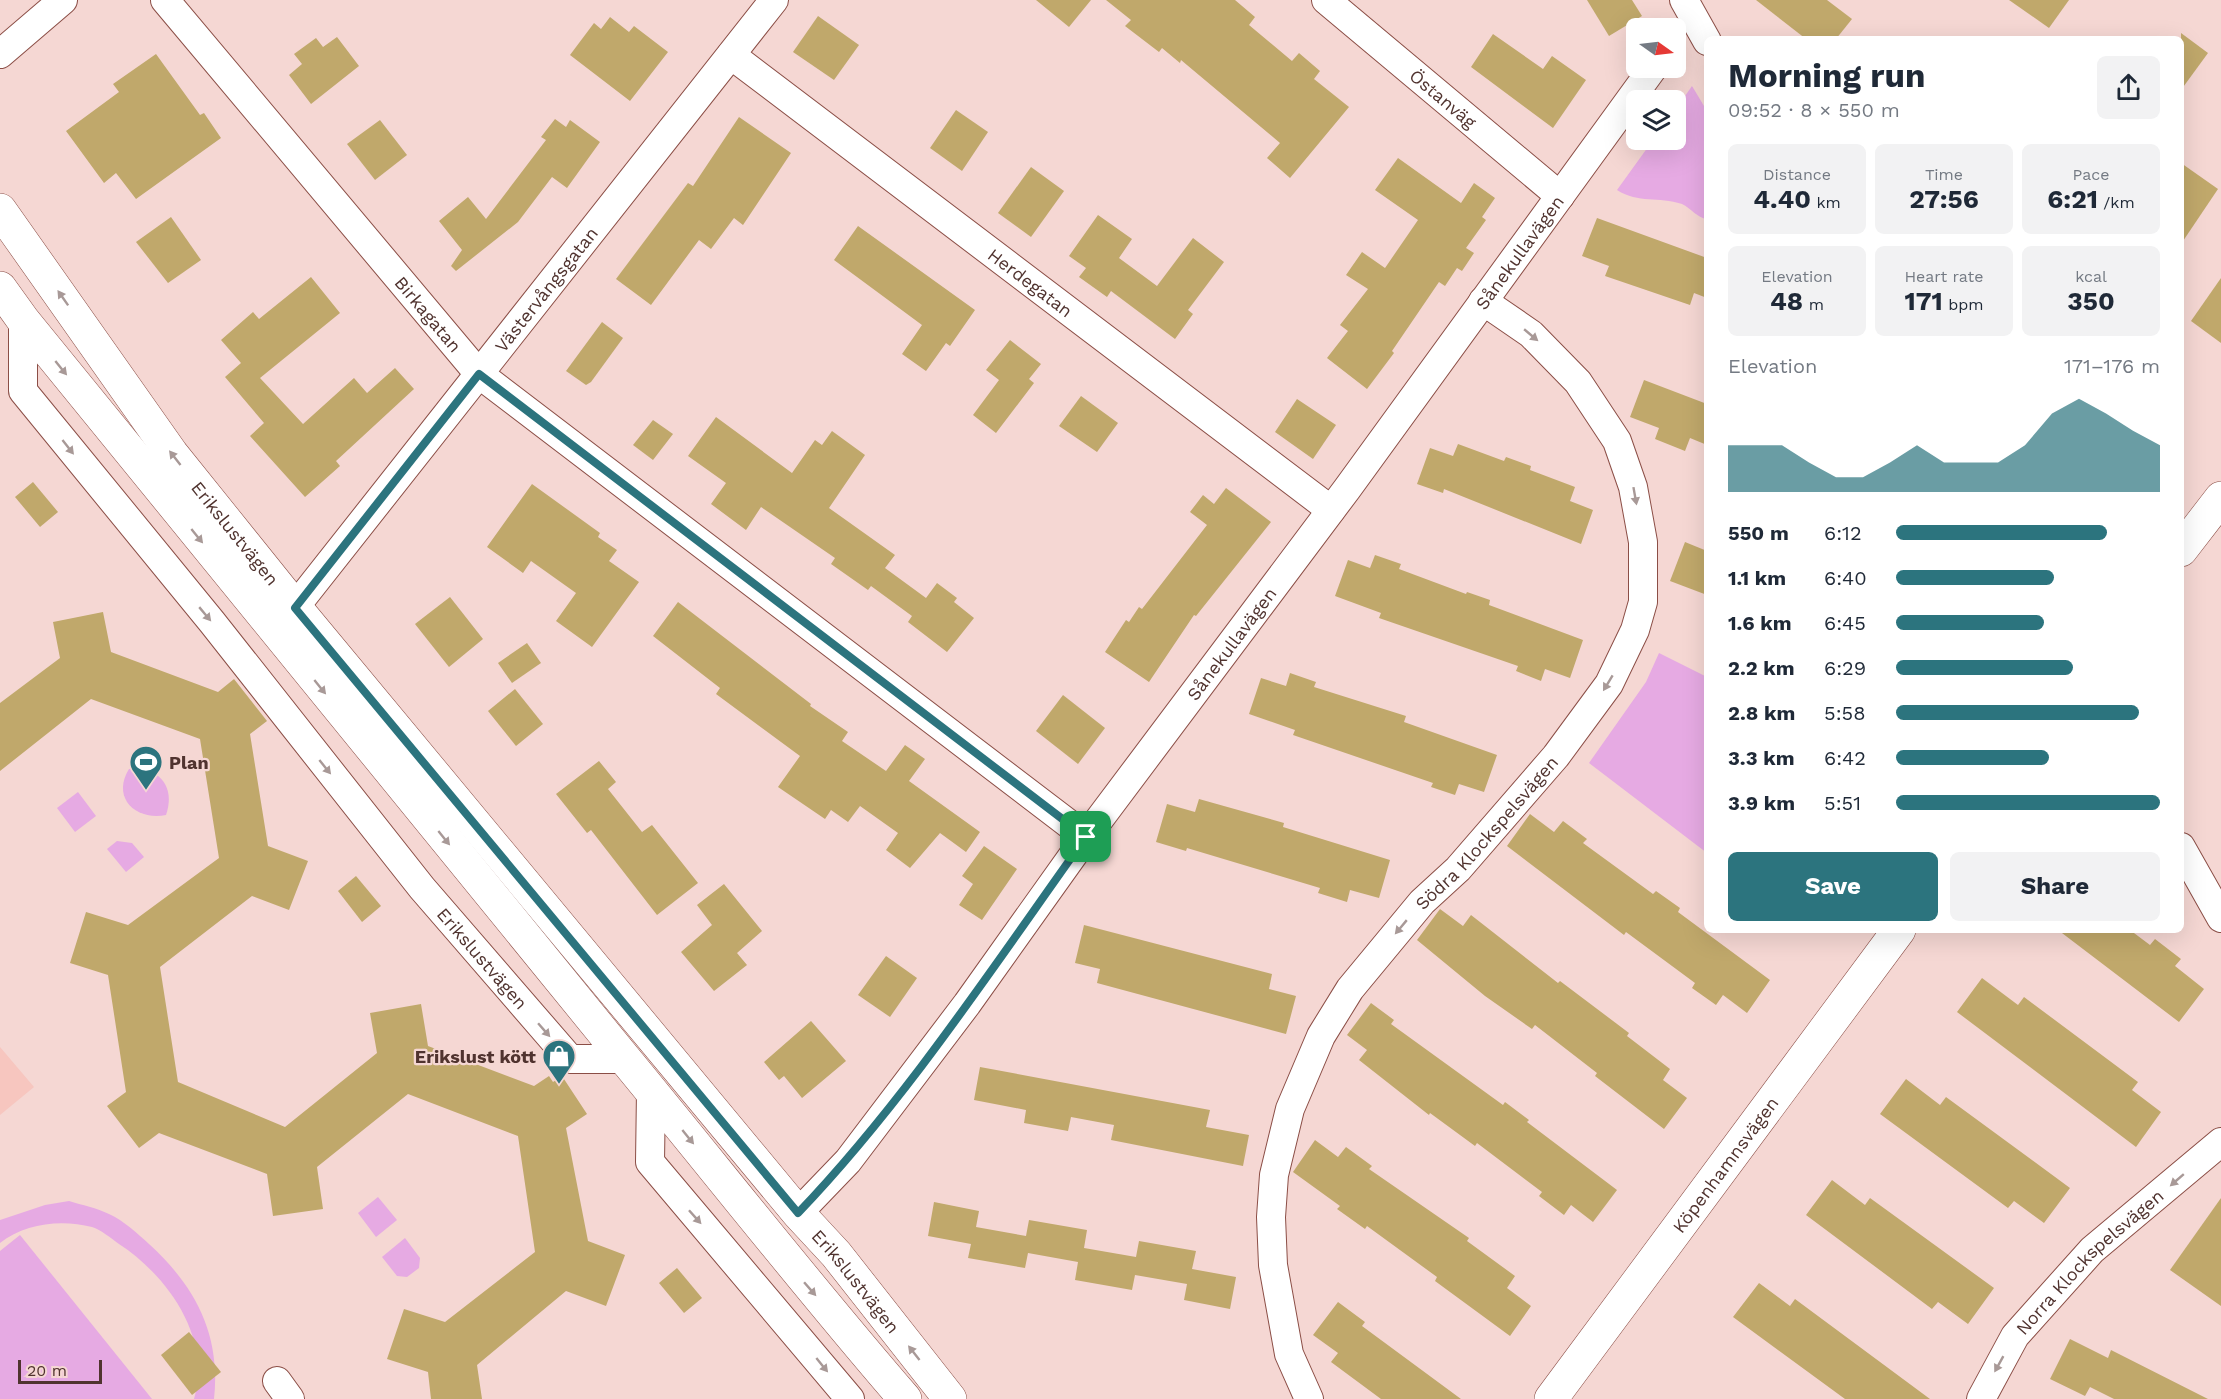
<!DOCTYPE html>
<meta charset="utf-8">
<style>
:root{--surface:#fff;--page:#f2f2f3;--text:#1f2937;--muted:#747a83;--accent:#2c747e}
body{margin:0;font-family:"Work Sans",sans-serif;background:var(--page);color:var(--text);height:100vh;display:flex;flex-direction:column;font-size:22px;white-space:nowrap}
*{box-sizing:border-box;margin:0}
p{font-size:20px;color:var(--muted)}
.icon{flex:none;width:33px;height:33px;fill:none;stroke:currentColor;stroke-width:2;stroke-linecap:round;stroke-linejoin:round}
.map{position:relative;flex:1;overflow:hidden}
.panel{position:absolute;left:1704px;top:36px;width:480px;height:897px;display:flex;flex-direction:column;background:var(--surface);border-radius:9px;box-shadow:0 6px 24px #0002}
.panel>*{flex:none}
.needle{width:39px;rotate:104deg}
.buttons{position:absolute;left:1626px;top:18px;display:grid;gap:12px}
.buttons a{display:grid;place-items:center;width:60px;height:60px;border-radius:9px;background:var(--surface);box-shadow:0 6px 24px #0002;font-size:30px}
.scale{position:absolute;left:18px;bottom:15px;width:84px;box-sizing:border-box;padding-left:6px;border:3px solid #50332f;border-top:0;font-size:16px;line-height:21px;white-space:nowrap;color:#50332f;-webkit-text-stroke:4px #f5d7d3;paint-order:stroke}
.pin{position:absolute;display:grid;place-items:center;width:51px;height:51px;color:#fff;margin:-26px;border-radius:12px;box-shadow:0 3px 9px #0006}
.round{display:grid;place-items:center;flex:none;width:63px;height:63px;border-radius:9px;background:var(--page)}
.headline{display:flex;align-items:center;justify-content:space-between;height:102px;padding:0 24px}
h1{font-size:33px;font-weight:700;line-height:45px}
.figures{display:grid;grid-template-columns:repeat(3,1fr);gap:9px;height:102px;padding:6px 24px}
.figures div{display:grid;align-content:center;border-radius:9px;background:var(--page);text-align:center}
.figures b{font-size:26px;font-weight:700}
.figures small{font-size:16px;font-weight:400}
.figures p{font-size:16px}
.chart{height:168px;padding:12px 24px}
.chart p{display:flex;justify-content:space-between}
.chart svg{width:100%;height:108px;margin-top:6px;fill:var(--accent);opacity:.7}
.action{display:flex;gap:12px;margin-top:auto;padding:12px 24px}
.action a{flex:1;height:69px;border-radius:9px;background:var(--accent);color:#fff;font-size:24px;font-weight:700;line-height:69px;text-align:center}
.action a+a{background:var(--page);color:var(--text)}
ul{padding:0 24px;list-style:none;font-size:20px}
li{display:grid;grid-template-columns:96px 72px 1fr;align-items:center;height:45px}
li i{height:15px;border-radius:8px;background:var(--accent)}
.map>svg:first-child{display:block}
.built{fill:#f7c6bf}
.green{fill:#e6aae3}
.building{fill:#c0a86b}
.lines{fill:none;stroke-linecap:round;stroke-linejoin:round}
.street-casing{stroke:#8b4e46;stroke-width:30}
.secondary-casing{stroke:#8b4e46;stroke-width:34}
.street{stroke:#fff;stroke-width:28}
.secondary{stroke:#fff;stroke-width:33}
.oneway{fill:#a89997}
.route-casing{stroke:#fff;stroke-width:12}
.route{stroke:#2c747e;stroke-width:8}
.labels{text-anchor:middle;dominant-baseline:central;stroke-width:4.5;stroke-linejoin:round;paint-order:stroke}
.street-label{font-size:18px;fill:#50332f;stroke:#f5d7d3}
.poi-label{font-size:18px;font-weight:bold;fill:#50332f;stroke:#f5d7d3;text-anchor:start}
</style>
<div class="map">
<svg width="2221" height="1399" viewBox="0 0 2221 1399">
<rect width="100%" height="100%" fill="#f5d7d3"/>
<polygon class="built" points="0,1047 34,1087 0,1115"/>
<g class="green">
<path d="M1692,86l15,25v108c-10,-1 -16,-11 -25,-15 -24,-8 -43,0 -65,-14l36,-50h23v-31z"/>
<polygon points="1659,653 1707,677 1707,853 1589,763 1646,682"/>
<path d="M140,768c25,5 34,24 26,47 -30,6 -55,-17 -37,-46z"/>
<polygon points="78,792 96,816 75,832 57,808"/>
<polygon points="117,841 132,843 144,857 126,872 107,849"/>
<polygon points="378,1197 397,1220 376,1237 358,1213"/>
<path d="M69,1201c13,4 28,7 40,13 15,7 28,19 40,30 47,43 72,91 65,155h-20c18,-61 -26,-123 -75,-155 -8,-6 -18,-14 -27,-17 -30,-8 -67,-4 -92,16v-23l45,-15z"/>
<polygon points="20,1235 152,1399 0,1399 0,1251"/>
<polygon points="405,1238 420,1258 419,1268 407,1277 397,1276 382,1257"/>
</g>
<g class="building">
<polygon points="1036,0 1091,0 1069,27"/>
<polygon points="1106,0 1235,0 1255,17 1249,25 1292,61 1299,53 1320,71 1314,79 1349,107 1290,178 1267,158 1280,143 1181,60 1180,63 1162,48 1159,52 1125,26 1131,20"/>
<polygon points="1587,0 1632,0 1642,16 1609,36"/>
<polygon points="1756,0 1827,0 1852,19 1836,39 1806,39"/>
<polygon points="2009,0 2069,0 2049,28"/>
<polygon points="818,16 859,45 834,80 793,52"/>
<polygon points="610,17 629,32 634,26 668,52 630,101 570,55 594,23 601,29"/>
<polygon points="2181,33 2208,53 2181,90"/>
<polygon points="1493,34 1543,69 1552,56 1586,80 1553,128 1471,67"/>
<polygon points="337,37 359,66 311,104 289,75 302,64 294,54 316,38 323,47"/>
<polygon points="156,54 200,115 204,113 221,138 136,199 116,173 104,183 66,131 119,92 113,84"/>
<polygon points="956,110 988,132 962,171 930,148"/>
<polygon points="739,117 791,153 743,225 734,218 711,249 699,240 651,305 616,279 688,183 693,186"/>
<polygon points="555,119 566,127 570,120 600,142 567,188 552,177 518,222 456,271 451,266 462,250 439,221 468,197 486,219 546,140 541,137"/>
<polygon points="380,120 407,155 375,180 347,144"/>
<polygon points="1398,158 1461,203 1474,183 1495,198 1482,217 1486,220 1466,248 1474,253 1462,271 1457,268 1445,286 1439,282 1392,351 1394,353 1367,389 1327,358 1348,331 1340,325 1368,289 1346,275 1362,252 1385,268 1418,220 1375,190"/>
<polygon points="2181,163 2218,189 2181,244"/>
<polygon points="1031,167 1064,191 1031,237 998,213"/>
<polygon points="1098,215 1132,239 1119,258 1157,286 1193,238 1224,262 1188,310 1193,314 1175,339 1111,291 1107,297 1079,277 1086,268 1069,256"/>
<polygon points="171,217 201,260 168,283 136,242"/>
<polygon points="1597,218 1707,258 1707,298 1694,293 1690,305 1605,276 1609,266 1582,256"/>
<polygon points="858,226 975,310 950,346 946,343 926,371 902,354 922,325 834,260"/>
<polygon points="311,277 340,313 260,378 303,424 354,378 367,393 395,368 414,389 336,461 340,466 305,497 250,436 264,423 225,377 241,363 221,340 253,312 259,319"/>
<polygon points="2221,278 2221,343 2191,321"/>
<polygon points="602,322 623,338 591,382 586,385 566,371"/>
<polygon points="1010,340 1041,364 1029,379 1034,383 996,433 973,415 999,380 986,370"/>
<polygon points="1644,380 1707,404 1707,445 1690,438 1685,451 1655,439 1659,428 1630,417"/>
<polygon points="1081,396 1118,423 1097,452 1059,426"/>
<polygon points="1297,399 1336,425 1313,459 1275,432"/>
<polygon points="716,417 792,473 815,440 822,445 832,431 865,455 829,508 895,555 885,568 926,598 937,583 957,598 954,602 974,618 947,652 908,622 912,616 871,586 868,590 831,564 835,558 761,507 746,530 711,504 726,483 688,456"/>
<polygon points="653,420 673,434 653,460 633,445"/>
<polygon points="1458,444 1504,461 1506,457 1531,466 1530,470 1575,487 1570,501 1593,510 1581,544 1444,489 1443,493 1417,484 1430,448 1453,456"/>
<polygon points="33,482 58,512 40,527 15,497"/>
<polygon points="532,484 600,533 598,537 617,550 609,561 639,582 592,647 556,621 576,593 531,561 523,573 487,547"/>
<polygon points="1226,488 1271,522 1196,616 1194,615 1149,682 1105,652 1126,620 1129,622 1139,607 1142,609 1207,525 1190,512 1203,495 1214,504"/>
<polygon points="1685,542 1707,551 1707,595 1670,581"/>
<polygon points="1375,555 1401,564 1399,569 1466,594 1467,592 1490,600 1489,605 1583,640 1570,678 1545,669 1541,681 1516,671 1518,666 1379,618 1381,613 1335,596 1348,560 1370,568"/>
<polygon points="450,597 483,639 449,667 415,624"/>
<polygon points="678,602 811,704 810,706 848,732 842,741 886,771 905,745 925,759 909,781 980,832 966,852 940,833 910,868 886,850 898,833 860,806 848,822 831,810 825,819 778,787 800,756 716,694 720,688 653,636"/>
<polygon points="103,612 111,652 218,692 234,679 267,721 250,734 268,846 308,861 289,910 252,896 160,967 178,1082 285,1127 377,1053 370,1013 421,1004 428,1046 534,1086 549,1076 553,1082 562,1076 587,1114 566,1128 588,1241 625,1255 606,1306 566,1291 477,1365 482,1399 431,1399 428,1372 387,1359 404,1309 445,1322 535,1252 518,1136 408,1094 317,1167 323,1209 273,1216 267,1174 159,1133 139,1148 107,1106 126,1092 108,975 70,963 86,912 128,925 219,858 200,739 91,699 0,771 0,703 60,658 53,622"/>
<polygon points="527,643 541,663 512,683 498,663"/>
<polygon points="1290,673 1316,682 1314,687 1406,716 1404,722 1497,755 1484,792 1459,784 1455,795 1431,787 1433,783 1293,735 1295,730 1249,714 1261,678 1286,686"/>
<polygon points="515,689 543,724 516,746 488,711"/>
<polygon points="1063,695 1105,728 1078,764 1036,731"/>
<polygon points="599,761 616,782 608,789 642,832 652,825 698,883 657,915 591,830 587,833 556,794"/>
<polygon points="1199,799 1284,823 1283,827 1390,860 1379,898 1350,890 1347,902 1318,893 1320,888 1187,848 1186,851 1156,842 1167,804 1195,812"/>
<polygon points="1530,814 1554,832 1563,821 1587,839 1583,843 1653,894 1656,891 1680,908 1678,912 1770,980 1747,1013 1723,995 1716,1005 1692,988 1695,983 1626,932 1624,935 1507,846"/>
<polygon points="984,846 1017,869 982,920 959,905 973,884 962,876"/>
<polygon points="356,876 381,906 362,922 338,891"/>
<polygon points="724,884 762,931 737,953 747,965 714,991 681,952 712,925 697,905"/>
<polygon points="1440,909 1463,926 1471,915 1558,983 1560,981 1629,1033 1627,1036 1670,1069 1663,1080 1687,1098 1664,1129 1595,1076 1597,1073 1535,1025 1532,1029 1485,996 1417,940"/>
<polygon points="1084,925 1272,974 1269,989 1296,996 1286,1034 1097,983 1100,969 1075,963"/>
<polygon points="2058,930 2130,930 2150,945 2155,939 2181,959 2175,966 2204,989 2179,1022"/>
<polygon points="886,956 917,978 890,1017 858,995"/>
<polygon points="1982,978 2018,1005 2024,997 2138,1082 2132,1090 2161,1112 2136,1147 1957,1012"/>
<polygon points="1371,1003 1394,1020 1391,1024 1503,1105 1505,1102 1529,1120 1527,1122 1617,1190 1593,1222 1571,1205 1564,1215 1539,1196 1542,1192 1477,1143 1475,1146 1430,1113 1429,1115 1359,1060 1367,1050 1347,1035"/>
<polygon points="811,1021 846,1061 802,1098 784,1076 779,1080 764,1062"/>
<polygon points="980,1067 1210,1110 1206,1127 1249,1135 1243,1166 1111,1140 1114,1125 1071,1117 1068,1131 1024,1123 1026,1110 974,1100"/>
<polygon points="1906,1079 1940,1105 1946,1097 2070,1188 2044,1223 2014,1201 2008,1208 1880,1114"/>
<polygon points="1315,1140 1338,1157 1346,1147 1372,1166 1369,1169 1469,1238 1467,1241 1515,1276 1507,1288 1531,1306 1510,1336 1435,1281 1437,1277 1367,1226 1365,1229 1337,1209 1340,1206 1293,1172"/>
<polygon points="1832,1180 1865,1205 1870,1198 1994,1288 1968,1324 1938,1302 1932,1309 1806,1215"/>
<polygon points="2221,1198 2221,1306 2170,1270"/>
<polygon points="934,1202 979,1211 976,1227 1026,1236 1029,1220 1087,1230 1084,1248 1136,1257 1139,1241 1196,1251 1192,1269 1236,1277 1230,1309 1184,1300 1187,1284 1135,1275 1132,1290 1075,1280 1078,1262 1028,1253 1025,1268 968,1258 971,1244 928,1236"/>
<polygon points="677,1268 702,1298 684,1313 659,1283"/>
<polygon points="1759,1283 1790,1306 1795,1299 1930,1399 1845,1399 1733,1317"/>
<polygon points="1338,1302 1365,1322 1362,1326 1461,1399 1381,1399 1331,1362 1338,1353 1313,1335"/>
<polygon points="189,1332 221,1372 192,1395 161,1355"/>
<polygon points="2070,1339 2108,1358 2111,1350 2208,1399 2114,1399 2090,1387 2085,1396 2050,1379"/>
</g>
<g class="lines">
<g class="street-casing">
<g id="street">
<path id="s1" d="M165,0l314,374 607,463"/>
<path id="s2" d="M1326,0l234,196"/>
<polyline points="1684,0 1707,41"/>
<polyline points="0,54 63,0"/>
<path id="s3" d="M731,55l600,455"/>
<path id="s4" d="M23,320v71l189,231 210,266 148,171h56"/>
<path id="s5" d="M295,607l479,-607"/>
<polyline points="2181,847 2221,918"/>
<polyline points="651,1091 650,1162 850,1399"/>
<path id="s6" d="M798,1213l50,-52 119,-157 119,-167 261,-348 306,-421"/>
<polyline points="277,1381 290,1399"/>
<path id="s7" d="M1309,1399l-20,-45 -16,-89 -2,-48 3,-42 16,-66 31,-73 29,-47 72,-87 36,-33 98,-113 53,-72 26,-54 8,-28v-60l-10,-55 -16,-46 -39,-59 -47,-48 -48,-33"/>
<path id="s8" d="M1981,1399l34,-63 77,-86 129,-108"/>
</g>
</g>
<g class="secondary-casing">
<g id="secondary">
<path id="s9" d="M0,210l172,244 123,153 503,606 38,41 114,145"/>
<path d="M0,288l23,32c197,245 397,489 597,733 95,115 187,233 285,346"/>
<polyline points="2181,550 2221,498"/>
<path id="s10" d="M1551,1399l348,-469"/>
</g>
</g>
<use href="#street" class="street"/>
<use href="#secondary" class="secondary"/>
</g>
<defs><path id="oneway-solid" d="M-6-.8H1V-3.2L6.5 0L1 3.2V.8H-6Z" transform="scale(1.5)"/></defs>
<g class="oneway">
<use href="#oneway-solid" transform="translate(63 298) rotate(-125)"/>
<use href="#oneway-solid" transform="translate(1531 335) rotate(40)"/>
<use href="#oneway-solid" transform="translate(61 368) rotate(51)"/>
<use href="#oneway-solid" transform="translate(68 447) rotate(52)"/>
<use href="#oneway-solid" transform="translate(175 458) rotate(-128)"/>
<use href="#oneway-solid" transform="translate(1635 496) rotate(80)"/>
<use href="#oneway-solid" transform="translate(197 536) rotate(51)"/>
<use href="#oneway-solid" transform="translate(205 614) rotate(50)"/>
<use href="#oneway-solid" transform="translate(1608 683) rotate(121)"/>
<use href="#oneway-solid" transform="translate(320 687) rotate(51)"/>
<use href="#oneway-solid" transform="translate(325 767) rotate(51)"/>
<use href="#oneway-solid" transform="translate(444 838) rotate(51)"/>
<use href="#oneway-solid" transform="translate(1401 927) rotate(130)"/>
<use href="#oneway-solid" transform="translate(544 1030) rotate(49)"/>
<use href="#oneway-solid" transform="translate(688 1137) rotate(51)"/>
<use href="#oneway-solid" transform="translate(2177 1180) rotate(139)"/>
<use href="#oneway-solid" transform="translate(695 1217) rotate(48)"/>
<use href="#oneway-solid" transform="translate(810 1289) rotate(49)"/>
<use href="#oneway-solid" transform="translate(914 1353) rotate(-128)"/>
<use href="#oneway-solid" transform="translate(1999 1364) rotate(119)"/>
<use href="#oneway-solid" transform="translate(822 1365) rotate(51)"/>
</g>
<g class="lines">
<g class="route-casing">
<path id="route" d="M479,374l607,463c-91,127 -180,263 -288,376l-503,-605z"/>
</g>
<use href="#route" class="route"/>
</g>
<defs>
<g id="stadium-pin" transform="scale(1.725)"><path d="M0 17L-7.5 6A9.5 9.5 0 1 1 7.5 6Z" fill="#2c747e" stroke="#f5d7d3"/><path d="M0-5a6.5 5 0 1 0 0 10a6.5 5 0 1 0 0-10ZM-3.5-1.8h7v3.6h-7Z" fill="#fff"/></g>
<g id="shop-pin" transform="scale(1.725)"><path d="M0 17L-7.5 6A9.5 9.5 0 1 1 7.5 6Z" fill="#2c747e" stroke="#f5d7d3"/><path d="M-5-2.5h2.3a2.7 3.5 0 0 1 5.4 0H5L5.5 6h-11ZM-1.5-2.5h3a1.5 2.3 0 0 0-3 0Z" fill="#fff"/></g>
</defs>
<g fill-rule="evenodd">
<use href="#stadium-pin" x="146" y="762"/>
<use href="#shop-pin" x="559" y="1056"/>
</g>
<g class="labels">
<g class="street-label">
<text stroke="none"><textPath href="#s2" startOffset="153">Östanväg</textPath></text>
<text stroke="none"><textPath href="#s6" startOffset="1202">Sånekullavägen</textPath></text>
<text stroke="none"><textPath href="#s3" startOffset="376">Herdegatan</textPath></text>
<text stroke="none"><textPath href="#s5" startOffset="405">Västervångsgatan</textPath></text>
<text stroke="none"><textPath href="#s1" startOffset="410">Birkagatan</textPath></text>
<text stroke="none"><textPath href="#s9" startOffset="400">Erikslustvägen</textPath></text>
<text stroke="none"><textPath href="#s6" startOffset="716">Sånekullavägen</textPath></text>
<text stroke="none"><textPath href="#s7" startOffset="640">Södra Klockspelsvägen</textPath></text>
<text stroke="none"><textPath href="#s4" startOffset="801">Erikslustvägen</textPath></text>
<text stroke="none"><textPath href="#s10" startOffset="292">Köpenhamnsvägen</textPath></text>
<text stroke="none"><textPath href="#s8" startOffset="177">Norra Klockspelsvägen</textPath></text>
<text stroke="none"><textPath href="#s9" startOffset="1372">Erikslustvägen</textPath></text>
</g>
<g class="poi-label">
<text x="169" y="762">Plan</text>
<text x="536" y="1056" text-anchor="end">Erikslust kött</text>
</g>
</g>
</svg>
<div class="buttons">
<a><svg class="needle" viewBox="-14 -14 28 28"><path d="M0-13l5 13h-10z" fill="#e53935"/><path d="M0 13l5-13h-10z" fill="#747a83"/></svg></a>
<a><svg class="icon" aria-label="layers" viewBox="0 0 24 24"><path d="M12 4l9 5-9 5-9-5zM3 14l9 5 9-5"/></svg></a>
</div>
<div class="scale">20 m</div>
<div class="pin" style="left:1086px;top:837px;background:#1e9e55"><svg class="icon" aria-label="arrive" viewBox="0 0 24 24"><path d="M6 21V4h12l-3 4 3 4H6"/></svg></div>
<section class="panel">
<div class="headline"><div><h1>Morning run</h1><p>09:52 · 8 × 550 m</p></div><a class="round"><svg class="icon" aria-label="share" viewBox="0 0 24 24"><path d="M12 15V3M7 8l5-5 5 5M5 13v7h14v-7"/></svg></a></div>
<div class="figures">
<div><p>Distance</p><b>4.40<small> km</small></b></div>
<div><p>Time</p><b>27:56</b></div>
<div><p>Pace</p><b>6:21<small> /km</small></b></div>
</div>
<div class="figures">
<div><p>Elevation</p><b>48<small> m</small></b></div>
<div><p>Heart rate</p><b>171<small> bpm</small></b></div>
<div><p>kcal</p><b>350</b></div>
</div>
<div class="chart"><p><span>Elevation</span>171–176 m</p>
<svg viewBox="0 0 160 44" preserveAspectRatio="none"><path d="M0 44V25L10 25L20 25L30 32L40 38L50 38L60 32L70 25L80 32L90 32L100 32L110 25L120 12L130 6L140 12L150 19L160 25V44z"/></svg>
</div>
<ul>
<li><b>550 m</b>6:12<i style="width:80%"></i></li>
<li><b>1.1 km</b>6:40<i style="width:60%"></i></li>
<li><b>1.6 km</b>6:45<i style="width:56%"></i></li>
<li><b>2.2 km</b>6:29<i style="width:67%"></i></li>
<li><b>2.8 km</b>5:58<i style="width:92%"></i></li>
<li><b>3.3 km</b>6:42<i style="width:58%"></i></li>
<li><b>3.9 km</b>5:51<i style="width:100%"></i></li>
</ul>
<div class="action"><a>Save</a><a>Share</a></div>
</section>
</div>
